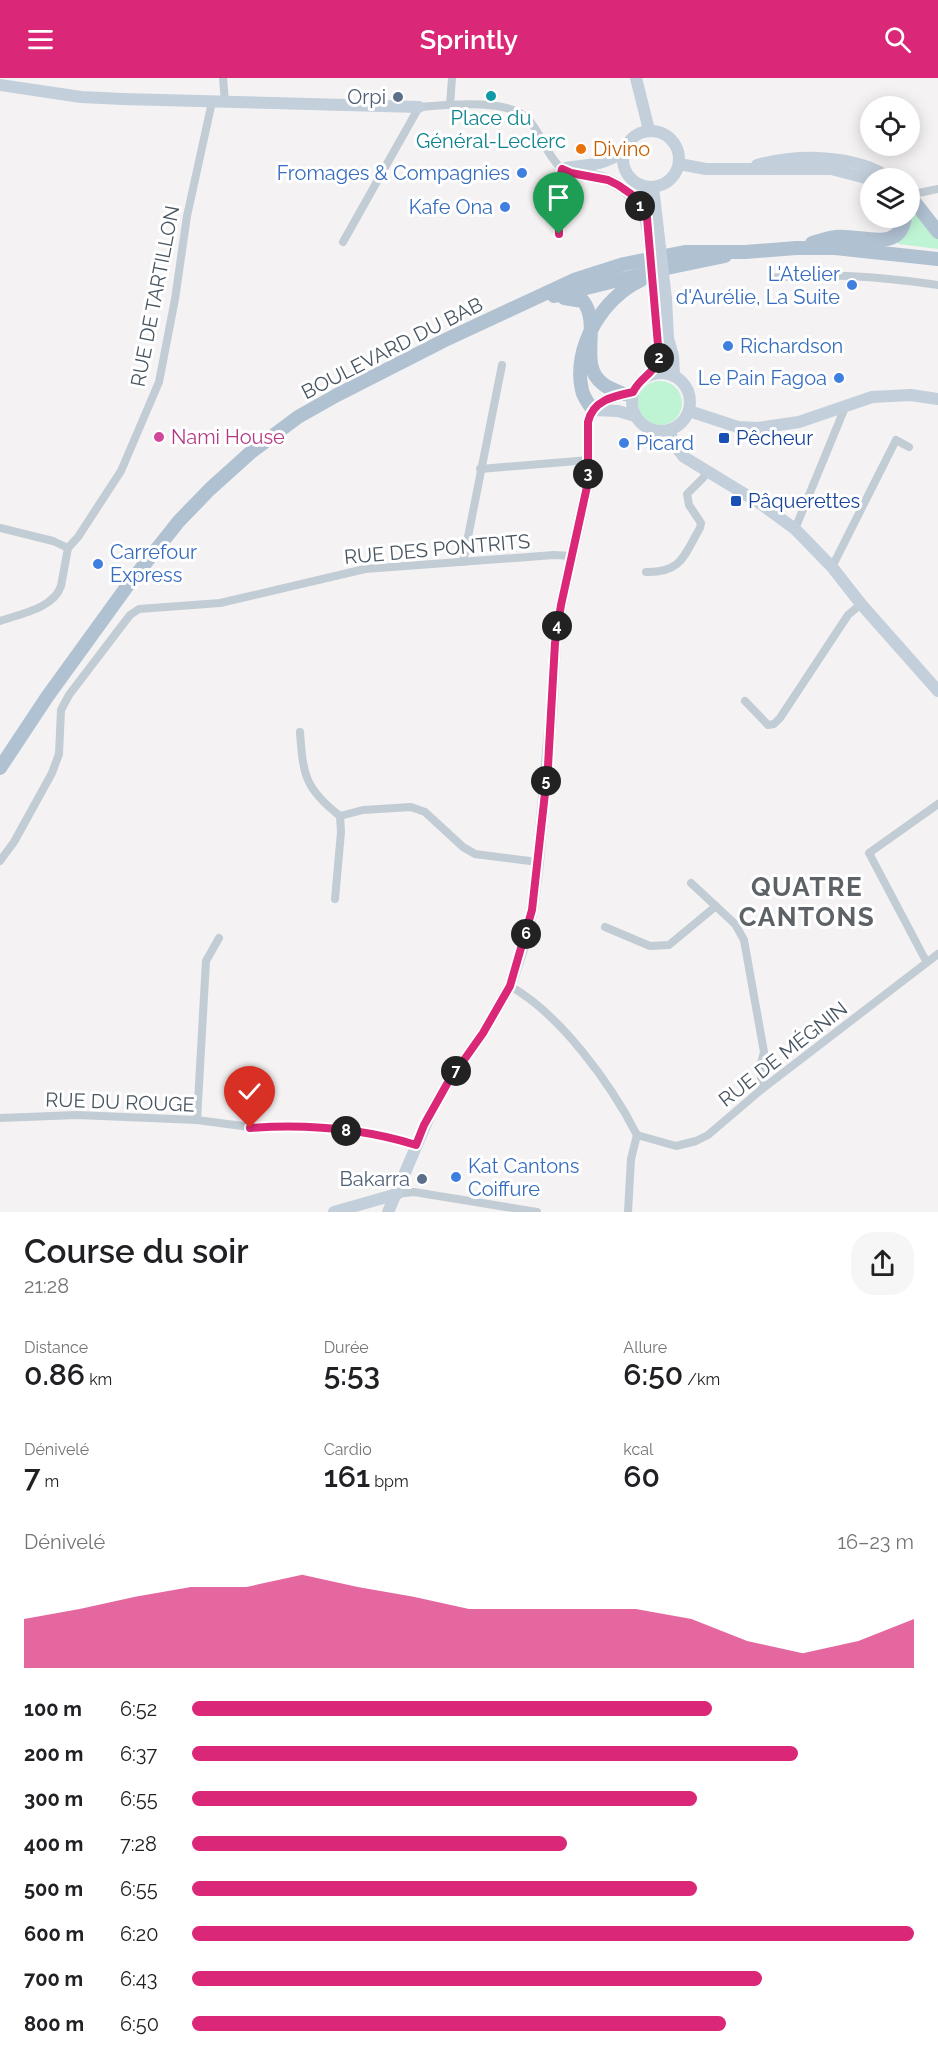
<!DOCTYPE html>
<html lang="fr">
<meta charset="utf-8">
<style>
:root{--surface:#fff;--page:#f6f6f6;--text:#202124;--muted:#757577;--accent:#db2777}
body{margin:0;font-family:Raleway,sans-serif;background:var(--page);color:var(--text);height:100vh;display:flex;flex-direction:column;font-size:22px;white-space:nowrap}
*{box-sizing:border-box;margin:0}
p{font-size:20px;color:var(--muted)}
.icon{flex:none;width:33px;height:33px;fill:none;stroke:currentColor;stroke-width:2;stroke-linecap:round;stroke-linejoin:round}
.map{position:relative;height:1134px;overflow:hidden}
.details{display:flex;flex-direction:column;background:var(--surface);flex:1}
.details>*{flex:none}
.tools{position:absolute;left:860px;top:18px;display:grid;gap:12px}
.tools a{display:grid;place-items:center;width:60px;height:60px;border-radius:50%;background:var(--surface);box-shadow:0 3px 15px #0003;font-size:30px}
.pin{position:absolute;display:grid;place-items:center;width:51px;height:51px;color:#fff;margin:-62px -26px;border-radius:50% 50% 50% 0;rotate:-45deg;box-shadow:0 0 6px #0007}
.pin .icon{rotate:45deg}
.km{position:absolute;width:30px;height:30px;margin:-15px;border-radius:50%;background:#222;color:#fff;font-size:16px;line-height:30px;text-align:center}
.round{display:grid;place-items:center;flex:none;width:63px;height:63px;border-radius:24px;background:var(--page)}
.overview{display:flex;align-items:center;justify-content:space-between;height:102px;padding:0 24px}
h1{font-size:33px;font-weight:600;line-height:45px}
.figures{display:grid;grid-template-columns:repeat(3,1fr);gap:9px;height:102px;padding:6px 24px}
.figures div{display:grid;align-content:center}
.figures b{font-size:30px;font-weight:600}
.figures small{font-size:16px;font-weight:400}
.figures p{font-size:16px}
.chart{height:168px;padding:12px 24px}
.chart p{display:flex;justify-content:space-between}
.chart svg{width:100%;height:108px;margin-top:6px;fill:var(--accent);opacity:.7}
ul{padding:0 24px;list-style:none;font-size:20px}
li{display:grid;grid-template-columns:96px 72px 1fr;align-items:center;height:45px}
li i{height:15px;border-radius:8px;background:var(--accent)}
header{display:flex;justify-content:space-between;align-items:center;height:78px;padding:0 24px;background:var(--accent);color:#fff;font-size:27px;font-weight:600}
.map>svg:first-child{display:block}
.green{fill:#bef3d3}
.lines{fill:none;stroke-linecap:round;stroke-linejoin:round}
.street{stroke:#c2ccd4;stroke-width:8}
.secondary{stroke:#c3cfdb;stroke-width:12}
.primary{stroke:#b0c1d2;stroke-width:14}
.secondary-bridge{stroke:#c3cfdb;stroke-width:12}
.route-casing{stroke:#fff;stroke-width:12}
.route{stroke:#db2777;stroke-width:8}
.culture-dot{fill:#0f9aa8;stroke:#fff;stroke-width:2}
.service-dot{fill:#5c6f8a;stroke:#fff;stroke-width:2}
.food-dot{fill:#e8710a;stroke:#fff;stroke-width:2}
.shop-dot{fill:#3f7fe0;stroke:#fff;stroke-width:2}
.hotel-dot{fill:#d1479c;stroke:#fff;stroke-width:2}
.transit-dot{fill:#1a4fb4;stroke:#fff;stroke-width:2}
.labels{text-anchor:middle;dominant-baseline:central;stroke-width:6;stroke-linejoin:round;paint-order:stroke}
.service-label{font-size:20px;fill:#4e5e75;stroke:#fff;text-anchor:end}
.culture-label{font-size:20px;fill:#0d838f;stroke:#fff}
.food-label{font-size:20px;fill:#c56008;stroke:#fff;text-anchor:start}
.shop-label{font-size:20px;fill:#366cbe;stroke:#fff;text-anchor:end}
.street-label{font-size:20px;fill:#485561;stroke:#fff}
.hotel-label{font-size:20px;fill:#b23c85;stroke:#fff;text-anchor:start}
.transit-label{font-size:20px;fill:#164399;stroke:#fff;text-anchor:start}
.district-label{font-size:26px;font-weight:bold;letter-spacing:1.5px;fill:#5d6267;stroke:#fff}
</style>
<header><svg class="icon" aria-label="menu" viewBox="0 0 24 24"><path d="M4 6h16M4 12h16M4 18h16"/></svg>Sprintly<svg class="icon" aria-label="search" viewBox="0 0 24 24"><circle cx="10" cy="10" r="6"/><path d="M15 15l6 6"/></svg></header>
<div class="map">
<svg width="938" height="1134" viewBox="0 0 938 1134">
<rect width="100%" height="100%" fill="#f4f2f2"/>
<g class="green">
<polygon points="909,124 938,158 938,171 899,166 896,164 910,138"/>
<circle cx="660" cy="325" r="22"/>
</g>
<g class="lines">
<g class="street">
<polyline points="223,0 225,24"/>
<polyline points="450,27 452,0"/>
<polyline points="909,117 938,111"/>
<path d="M343,164l76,-135c27,-2 89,-9 109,12 14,15 18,36 34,50l-4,24 1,41"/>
<path d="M771,200c55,-6 112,-1 167,7"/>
<polyline points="480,391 589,382"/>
<polyline points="0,450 53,463 68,470"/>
<polyline points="795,451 846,327"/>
<polyline points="68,470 78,459 121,393 159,304 175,221 187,138 212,24"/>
<polyline points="463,484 502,287"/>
<polyline points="832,489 896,362 909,369"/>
<path d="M646,494c36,1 38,-17 54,-44l1,-5 -12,-18 -2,-11 16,-16 4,-6"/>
<path d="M0,543c20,-7 54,-13 61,-35l7,-38"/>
<polyline points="745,623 768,647 774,646 780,640 848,537 861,526"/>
<path d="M300,654c3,43 5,57 40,84l1,16 -6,67"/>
<polyline points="340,738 363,732 411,729 425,734 463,769 475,776 538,784"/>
<polyline points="0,783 14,764 52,695 59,676 61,632 69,617 130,537 139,531 220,525 365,491 554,477 572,478"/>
<polyline points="691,805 735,846 744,862 764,974 760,989 762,1011"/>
<polyline points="605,849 650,868 669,867 716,828"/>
<polyline points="926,883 869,775 938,726"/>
<path d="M510,908c50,28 101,98 127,149l-6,24 -3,53"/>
<polyline points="0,1040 77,1037 197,1042 250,1049 292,1048 333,1051 399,1062 416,1067"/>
<polyline points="197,1042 206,883 219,860"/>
<polyline points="637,1057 676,1068 696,1063 708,1057 762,1011 938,876"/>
<polyline points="397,1116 414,1114 537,1134"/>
</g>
<g class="secondary">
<polyline points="636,0 649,52"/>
<polyline points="0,7 81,19 123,21 419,29"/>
<circle cx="651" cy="81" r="28"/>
<polyline points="679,86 706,91 831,91 870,101"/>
<path d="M757,87c41,-11 97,-11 133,13"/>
<path d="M566,90c25,-4 34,-2 57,-16"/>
<path d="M562,91c10,6 20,5 31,7 29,5 52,26 55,56"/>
<polyline points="653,109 658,152"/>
<polyline points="666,221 668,260 673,278 674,298"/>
<polyline points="655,222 659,279"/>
<circle cx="661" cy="324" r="29"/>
<polyline points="593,332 618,333 635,338"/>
<polyline points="689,333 738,349 758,350 799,344 872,319 911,317 938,321"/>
<polyline points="670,352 673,365 684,379 761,426 795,451 832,489 861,526 938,613"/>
<polyline points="334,1134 397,1116"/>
<path d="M388,1134l43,-100 16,-28 36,-51 27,-47 15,-46 7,-30 6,-48 13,-143 4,-76 6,-38 27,-123v-60c5,-22 26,-26 45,-30"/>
</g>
<g class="primary">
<polyline points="909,117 938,154"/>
<path d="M812,165c8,-2 16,-5 24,-6 25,-3 63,17 69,-19"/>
<polyline points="554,218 667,190 725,178"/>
<path d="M564,220l19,3c19,24 -6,64 20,83 6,5 14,7 21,10"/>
<path d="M593,332c-4,-6 -10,-13 -11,-20 -10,-42 21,-93 59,-110"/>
<polyline points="0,690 47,619 128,507 179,443 210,411 250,375 298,339 337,317 443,263 574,202 624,186 685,174 745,174 796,170 835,170 938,181"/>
</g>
<g class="secondary-bridge">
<polyline points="658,152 666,221"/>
<polyline points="648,154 655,222"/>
</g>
</g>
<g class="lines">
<g class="route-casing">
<path id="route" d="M250,1050c55,-4 114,1 166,17l8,-20 23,-41 36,-51 27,-47 22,-76 16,-144 7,-123 6,-38 27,-123v-60c5,-22 26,-26 45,-30 8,-16 19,-15 26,-35l-12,-139 -16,-24 -13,-9 -10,-5 -37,-7 -9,-4 -4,24 1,41"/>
</g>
<use href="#route" class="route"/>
</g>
<circle class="culture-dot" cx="491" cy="18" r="6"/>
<g class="service-dot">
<circle cx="398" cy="19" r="6"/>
<circle cx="422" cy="1101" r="6"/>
</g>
<circle class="food-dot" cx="581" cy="71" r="6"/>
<g class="shop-dot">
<circle cx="522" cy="95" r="6"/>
<circle cx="505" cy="129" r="6"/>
<circle cx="852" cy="207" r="6"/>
<circle cx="728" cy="268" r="6"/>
<circle cx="839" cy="300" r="6"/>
<circle cx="624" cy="365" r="6"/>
<circle cx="98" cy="486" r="6"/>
<circle cx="456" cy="1099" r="6"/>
</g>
<circle class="hotel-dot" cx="159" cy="359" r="6"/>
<g class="transit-dot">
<rect x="718" y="354" width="12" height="12" rx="3"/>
<rect x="730" y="417" width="12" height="12" rx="3"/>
</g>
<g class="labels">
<g class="service-label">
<text x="386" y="19">Orpi</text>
<text x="410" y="1101">Bakarra</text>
</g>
<g class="culture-label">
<text x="491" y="40">Place du<tspan x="491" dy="23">Général-Leclerc</tspan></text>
</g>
<g class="food-label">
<text x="593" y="71">Divino</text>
</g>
<g class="shop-label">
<text x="510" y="95">Fromages &amp; Compagnies</text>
<text x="493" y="129">Kafe Ona</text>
<text x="840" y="196">L'Atelier<tspan x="840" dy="23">d'Aurélie, La Suite</tspan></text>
<text x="740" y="268" text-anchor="start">Richardson</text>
<text x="827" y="300">Le Pain Fagoa</text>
<text x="636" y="365" text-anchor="start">Picard</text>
<text x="110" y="474" text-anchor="start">Carrefour<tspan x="110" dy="23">Express</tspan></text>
<text x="468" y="1088" text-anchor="start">Kat Cantons<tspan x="468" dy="23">Coiffure</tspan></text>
</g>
<g class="street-label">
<text transform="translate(155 218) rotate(-79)">RUE DE TARTILLON</text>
<text transform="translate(392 270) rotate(-27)">BOULEVARD DU BAB</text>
<text transform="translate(437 471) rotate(-5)">RUE DES PONTRITS</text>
<text transform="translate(783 976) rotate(-38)">RUE DE MÉGNIN</text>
<text transform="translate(120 1024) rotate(2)">RUE DU ROUGE</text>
</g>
<g class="hotel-label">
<text x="171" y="359">Nami House</text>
</g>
<g class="transit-label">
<text x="736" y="360">Pêcheur</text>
<text x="748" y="423">Pâquerettes</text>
</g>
<g class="district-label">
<text x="807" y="809">QUATRE<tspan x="807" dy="30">CANTONS</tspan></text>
</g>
</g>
</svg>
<div class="tools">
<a><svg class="icon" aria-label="locate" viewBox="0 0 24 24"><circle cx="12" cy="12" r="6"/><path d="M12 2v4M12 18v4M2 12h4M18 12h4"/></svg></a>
<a><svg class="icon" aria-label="layers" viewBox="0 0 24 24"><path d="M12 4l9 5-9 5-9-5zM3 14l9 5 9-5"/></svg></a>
</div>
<div class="pin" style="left:559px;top:156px;background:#1e9e55"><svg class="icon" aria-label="arrive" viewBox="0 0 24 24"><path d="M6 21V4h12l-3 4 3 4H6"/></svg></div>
<div class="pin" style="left:250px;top:1050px;background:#d93025"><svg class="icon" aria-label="check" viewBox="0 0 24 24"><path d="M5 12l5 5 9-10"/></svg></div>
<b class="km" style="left:640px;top:128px">1</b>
<b class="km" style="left:659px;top:280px">2</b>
<b class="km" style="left:588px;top:396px">3</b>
<b class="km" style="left:557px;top:548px">4</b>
<b class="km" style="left:546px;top:703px">5</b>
<b class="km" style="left:526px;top:856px">6</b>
<b class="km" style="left:456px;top:993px">7</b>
<b class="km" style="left:346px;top:1053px">8</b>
</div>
<section class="details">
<div class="overview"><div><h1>Course du soir</h1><p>21:28</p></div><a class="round"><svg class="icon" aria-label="share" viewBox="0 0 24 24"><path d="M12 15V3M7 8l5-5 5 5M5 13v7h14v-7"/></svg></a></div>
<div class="figures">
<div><p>Distance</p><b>0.86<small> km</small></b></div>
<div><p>Durée</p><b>5:53</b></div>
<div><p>Allure</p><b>6:50<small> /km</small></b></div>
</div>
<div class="figures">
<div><p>Dénivelé</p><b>7<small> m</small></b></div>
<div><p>Cardio</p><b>161<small> bpm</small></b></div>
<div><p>kcal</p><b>60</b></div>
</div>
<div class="chart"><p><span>Dénivelé</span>16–23 m</p>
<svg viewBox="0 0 160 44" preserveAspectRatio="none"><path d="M0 44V24L10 20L20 15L30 11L40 11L50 6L60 11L70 15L80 20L90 20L100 20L110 20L120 24L130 33L140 38L150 33L160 24V44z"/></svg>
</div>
<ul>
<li><b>100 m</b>6:52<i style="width:72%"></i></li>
<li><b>200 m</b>6:37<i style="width:84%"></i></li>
<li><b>300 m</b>6:55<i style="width:70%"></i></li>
<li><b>400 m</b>7:28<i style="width:52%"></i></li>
<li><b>500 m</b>6:55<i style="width:70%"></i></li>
<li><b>600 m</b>6:20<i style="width:100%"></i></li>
<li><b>700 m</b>6:43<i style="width:79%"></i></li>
<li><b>800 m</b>6:50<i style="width:74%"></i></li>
</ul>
</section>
